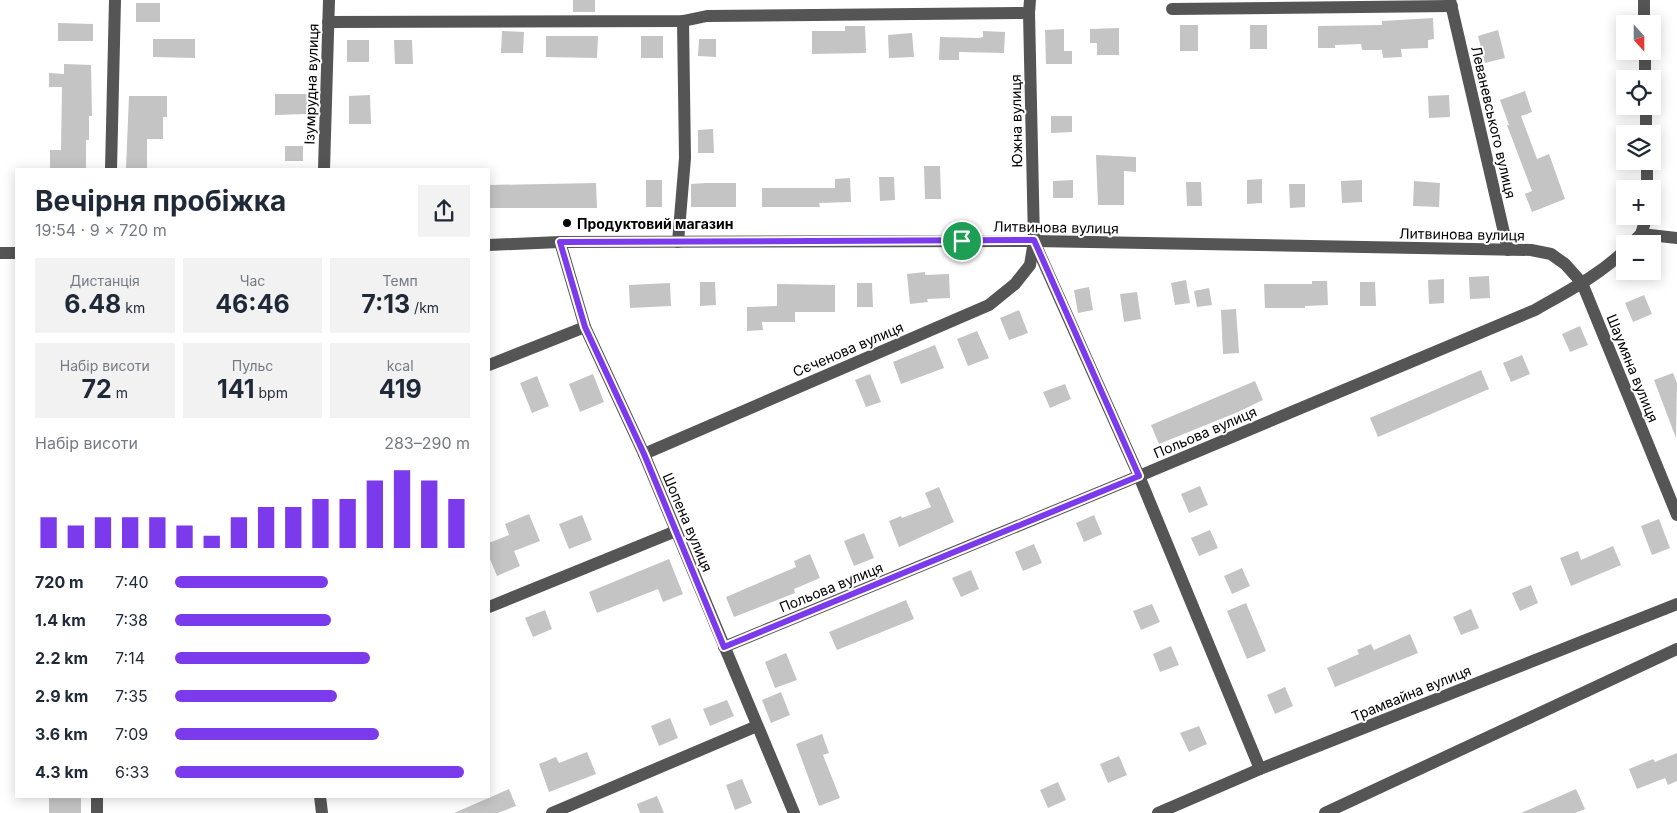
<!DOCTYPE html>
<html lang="uk">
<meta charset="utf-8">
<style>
:root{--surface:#fff;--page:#f2f2f3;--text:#1f2937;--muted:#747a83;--accent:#7c3aed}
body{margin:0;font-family:Inter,sans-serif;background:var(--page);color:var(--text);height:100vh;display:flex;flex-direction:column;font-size:19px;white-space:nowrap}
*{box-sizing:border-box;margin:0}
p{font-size:16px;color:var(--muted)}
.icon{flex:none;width:28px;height:28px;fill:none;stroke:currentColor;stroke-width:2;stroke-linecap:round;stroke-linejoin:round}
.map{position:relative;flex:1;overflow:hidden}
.side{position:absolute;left:15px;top:168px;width:475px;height:630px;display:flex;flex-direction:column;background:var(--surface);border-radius:0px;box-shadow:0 2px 12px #0003}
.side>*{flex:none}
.needle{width:32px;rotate:159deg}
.fabs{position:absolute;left:1616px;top:15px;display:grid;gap:10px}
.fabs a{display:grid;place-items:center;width:45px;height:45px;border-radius:0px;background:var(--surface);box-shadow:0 2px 12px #0003;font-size:25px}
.pin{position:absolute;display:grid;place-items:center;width:42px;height:42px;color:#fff;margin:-21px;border:2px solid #fff;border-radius:50%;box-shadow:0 1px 5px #0007}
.round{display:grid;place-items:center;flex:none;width:52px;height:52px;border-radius:0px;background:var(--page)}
.head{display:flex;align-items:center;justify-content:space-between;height:85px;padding:0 20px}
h1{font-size:28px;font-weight:700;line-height:38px}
.figures{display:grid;grid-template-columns:repeat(3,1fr);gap:8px;height:85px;padding:5px 20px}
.figures div{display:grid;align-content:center;border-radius:0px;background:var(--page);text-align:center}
.figures b{font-size:25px;font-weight:700}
.figures small{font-size:14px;font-weight:400}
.figures p{font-size:14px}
.chart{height:140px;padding:10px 20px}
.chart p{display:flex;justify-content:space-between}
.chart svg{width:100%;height:90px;margin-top:5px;stroke:var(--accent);stroke-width:6}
ul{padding:0 20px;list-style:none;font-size:16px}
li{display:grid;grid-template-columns:80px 60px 1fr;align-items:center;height:38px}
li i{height:12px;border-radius:6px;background:var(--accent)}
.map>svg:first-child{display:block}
.building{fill:#c4c4c4}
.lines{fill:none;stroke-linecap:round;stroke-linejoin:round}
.minor{stroke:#555;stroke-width:12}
.route-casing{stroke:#fff;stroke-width:10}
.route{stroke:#7c3aed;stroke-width:6}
.poi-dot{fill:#000;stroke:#fff;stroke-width:2}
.labels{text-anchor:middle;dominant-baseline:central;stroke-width:4;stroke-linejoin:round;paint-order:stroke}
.street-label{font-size:14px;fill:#000;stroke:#fff}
.poi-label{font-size:14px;font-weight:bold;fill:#000;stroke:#fff;text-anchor:start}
</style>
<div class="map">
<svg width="1677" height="813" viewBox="0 0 1677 813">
<rect width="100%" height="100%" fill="#fff"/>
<g class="building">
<rect x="573" y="0" width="22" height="12"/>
<rect x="136" y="3" width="24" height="19"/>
<polygon points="1433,18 1434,39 1428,40 1428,48 1401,49 1402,57 1383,58 1382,50 1362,50 1361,44 1335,45 1335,48 1318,48 1318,26 1382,25 1382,21"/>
<polygon points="58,23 93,24 93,41 58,41"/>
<rect x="1180" y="25" width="18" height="26"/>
<rect x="1250" y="25" width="17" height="24"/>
<polygon points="845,26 865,26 866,53 812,54 812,31 845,31"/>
<polygon points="1119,28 1119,55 1097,55 1097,43 1090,43 1090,29"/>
<polygon points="1064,29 1064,51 1072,51 1072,64 1046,64 1045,30"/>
<polygon points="1498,30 1505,58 1485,63 1478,36"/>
<polygon points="502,31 524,32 523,53 501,53"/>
<polygon points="983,31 1005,32 1004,53 959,52 959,60 939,60 940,37 979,38 983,37"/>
<polygon points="912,33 914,57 889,58 888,35"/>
<polygon points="546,36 598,36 597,58 546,57"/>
<rect x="641" y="36" width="22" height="22"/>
<polygon points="153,39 195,39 195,58 153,57"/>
<polygon points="699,39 716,39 716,57 698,56"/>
<rect x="347" y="40" width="22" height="22"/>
<polygon points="394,40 412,40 413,64 395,64"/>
<polygon points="64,64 91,65 92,116 89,116 89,140 86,140 86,169 50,169 50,150 61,150 62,87 49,87 49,73 64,74"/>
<polygon points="1525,91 1532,112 1521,116 1537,159 1549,154 1565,199 1532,212 1525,194 1532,191 1507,125 1509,125 1500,100"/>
<polygon points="275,94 307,94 307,114 275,115"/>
<polygon points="370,95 371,124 349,124 349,96"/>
<polygon points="1449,95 1450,117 1429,118 1428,96"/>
<polygon points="129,96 167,96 167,117 163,117 163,139 147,139 147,168 126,168"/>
<polygon points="1051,116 1072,116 1072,132 1051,133"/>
<polygon points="713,129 714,153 698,153 698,130"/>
<rect x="285" y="146" width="18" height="15"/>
<polygon points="1096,155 1136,157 1136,172 1124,171 1124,205 1098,205"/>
<polygon points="924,166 940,166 941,199 925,199"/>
<polygon points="879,177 894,177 895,200 880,201"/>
<polygon points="850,178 851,202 819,203 820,207 762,207 762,188 835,188 835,179"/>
<polygon points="1262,179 1262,203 1247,204 1247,180"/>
<rect x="646" y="180" width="16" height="27"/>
<polygon points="1073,180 1073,198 1053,198 1053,181"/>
<polygon points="1362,180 1362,202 1342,203 1341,181"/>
<polygon points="1414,181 1440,183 1439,207 1413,206"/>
<polygon points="1186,182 1201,182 1202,206 1187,206"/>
<polygon points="596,183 597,208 489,208 489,185"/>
<polygon points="705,183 736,183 736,207 691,207 691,184"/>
<polygon points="1289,184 1305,184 1305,207 1290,208"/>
<polygon points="925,272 925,275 949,274 950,298 927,299 928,302 910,304 907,274"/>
<polygon points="1489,276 1490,298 1470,299 1469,277"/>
<polygon points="1444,279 1444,303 1429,304 1428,280"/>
<polygon points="1186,280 1190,303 1175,305 1171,283"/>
<polygon points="1312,281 1327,281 1328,305 1305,306 1305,308 1265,308 1264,284 1312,284"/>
<polygon points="700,282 715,282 716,305 700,306"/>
<polygon points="1360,282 1375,282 1376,306 1360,306"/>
<polygon points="670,283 671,306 630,308 629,285"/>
<polygon points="857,283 872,283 873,307 857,307"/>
<polygon points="777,284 835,285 835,312 795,312 795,322 762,322 763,330 747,331 747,307 777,306"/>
<polygon points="1089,287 1093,310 1078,313 1074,290"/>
<polygon points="1209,288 1212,305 1197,307 1194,291"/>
<polygon points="1137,292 1141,319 1124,322 1120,294"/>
<polygon points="1644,295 1652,314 1633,322 1625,303"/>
<polygon points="1236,309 1239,353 1223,354 1221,310"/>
<polygon points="1019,310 1028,333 1009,340 1000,318"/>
<polygon points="1580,326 1588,345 1570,352 1562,334"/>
<polygon points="977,331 989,358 968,366 957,339"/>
<polygon points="935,345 944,368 901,384 893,362"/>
<polygon points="1522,355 1530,374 1511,382 1503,363"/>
<polygon points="1481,370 1489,389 1378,437 1370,418"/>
<polygon points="1673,373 1677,383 1676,438 1654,380"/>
<polygon points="593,374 604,402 580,412 569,384"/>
<polygon points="870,374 881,402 866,407 855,380"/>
<polygon points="537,376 549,406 532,413 520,383"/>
<polygon points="1255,381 1263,400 1238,412 1159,444 1151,425"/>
<polygon points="1065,384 1071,399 1050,408 1043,392"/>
<polygon points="1200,486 1208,505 1189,513 1181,494"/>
<polygon points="939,487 954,522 899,547 889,521 901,516 902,518 931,507 925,493"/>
<polygon points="529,514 540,541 514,551 520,566 497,576 489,557 489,543 509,535 505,524"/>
<polygon points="582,515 592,540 569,549 559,524"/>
<polygon points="1094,515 1102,534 1084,542 1076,523"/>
<polygon points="1659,519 1670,548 1652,555 1641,526"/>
<polygon points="1210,530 1218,548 1199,556 1191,538"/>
<polygon points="864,533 874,558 854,566 844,541"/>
<polygon points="1034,544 1042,563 1023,571 1015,552"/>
<polygon points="1613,546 1621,565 1571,586 1560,558 1578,551 1581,560"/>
<polygon points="810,554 820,578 794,589 795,593 734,617 726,597 796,567 794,561"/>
<polygon points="669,559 683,594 663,602 658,589 597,613 589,592"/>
<polygon points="1242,568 1250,586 1232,594 1224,576"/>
<polygon points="971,570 979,589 961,597 952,578"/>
<polygon points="1531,585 1538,603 1520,611 1512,593"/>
<polygon points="906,600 914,619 837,650 829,632"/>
<polygon points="1246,603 1266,651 1247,659 1227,611"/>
<polygon points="1152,604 1160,622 1141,630 1133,611"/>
<polygon points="1471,609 1479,628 1461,635 1453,617"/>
<polygon points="545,610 552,629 533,637 525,618"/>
<polygon points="1410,634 1418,653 1335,687 1327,668 1359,654 1357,650 1371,644 1374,650"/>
<polygon points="1171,646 1179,665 1160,672 1153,654"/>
<polygon points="786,653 797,680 775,688 765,662"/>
<polygon points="1285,687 1293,706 1275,714 1267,695"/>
<polygon points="781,692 790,715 771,723 762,700"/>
<polygon points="727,700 734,716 710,726 703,709"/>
<polygon points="670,718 678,738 659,746 651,726"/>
<polygon points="1199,726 1207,744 1189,752 1180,733"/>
<polygon points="822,734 829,753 823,755 840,798 819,806 796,744"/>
<polygon points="587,752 596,774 549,792 539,764 556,757 559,763"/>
<polygon points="1677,753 1677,781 1668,785 1665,778 1637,789 1629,769 1653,759 1655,762"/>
<polygon points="1119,756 1127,775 1108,783 1100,764"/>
<polygon points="742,779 752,803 735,810 726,785"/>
<polygon points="1058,782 1066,800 1048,808 1040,790"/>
<polygon points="509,789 516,806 498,813 454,813"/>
<polygon points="1576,789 1585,809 1575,813 1521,813"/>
<rect x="49" y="796" width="32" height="17"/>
<polygon points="657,796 664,813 640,813 637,804"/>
</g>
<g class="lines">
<g class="minor">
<polyline points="1450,0 1508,250"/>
<polyline points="1644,0 1644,24"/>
<polyline points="1172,9 1452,6"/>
<polyline points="328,22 683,21 707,16 1029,13"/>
<polyline points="1645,51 1645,79"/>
<polyline points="1646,106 1646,134"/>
<polyline points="1647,161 1647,189"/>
<polyline points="111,169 115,0"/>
<polyline points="324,169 329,0"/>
<polyline points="1641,234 1677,238"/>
<polyline points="1034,241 1139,476 1260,769"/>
<polyline points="560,242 585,327 644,454 794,813"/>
<polyline points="678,242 685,158 683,21"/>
<polyline points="1631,244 1641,234 1647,216"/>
<polyline points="489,245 560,242 1034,241 1531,250 1551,254 1565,264 1582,283 1677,515"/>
<polyline points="0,253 16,253"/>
<polyline points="489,365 585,327"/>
<polyline points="644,454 989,305 1015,284 1030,265 1034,241 1029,13 1030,0"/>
<polyline points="489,607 676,531"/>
<path d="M724,647l415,-171 396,-166c31,-18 65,-35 90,-60"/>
<polyline points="320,796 322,813"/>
<polyline points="97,813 97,796"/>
<polyline points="552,813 757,726"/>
<polyline points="1158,813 1260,769 1677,604"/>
<polyline points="1325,813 1677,649"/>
</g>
</g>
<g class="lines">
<g class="route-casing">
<polygon id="route" points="1034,240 1139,476 724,647 644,454 585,327 560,242"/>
</g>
<use href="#route" class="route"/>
</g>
<circle class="poi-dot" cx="567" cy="223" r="5"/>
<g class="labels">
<g class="street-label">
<text transform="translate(311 84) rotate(-88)">Ізумрудна вулиця</text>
<text transform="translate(1016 121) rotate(-91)">Южна вулиця</text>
<text transform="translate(1494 122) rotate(77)">Леваневського вулиця</text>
<text transform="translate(1056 227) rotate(1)">Литвинова вулиця</text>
<text transform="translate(1462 234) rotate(1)">Литвинова вулиця</text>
<text transform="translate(848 349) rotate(-23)">Сєченова вулиця</text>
<text transform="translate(1633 368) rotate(68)">Шаумяна вулиця</text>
<text transform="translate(1205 432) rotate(-23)">Польова вулиця</text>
<text transform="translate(688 522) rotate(67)">Шопена вулиця</text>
<text transform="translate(831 587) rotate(-22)">Польова вулиця</text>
<text transform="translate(1411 693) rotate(-22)">Трамвайна вулиця</text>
</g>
<g class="poi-label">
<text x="577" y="223">Продуктовий магазин</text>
</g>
</g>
</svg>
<div class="fabs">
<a><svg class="needle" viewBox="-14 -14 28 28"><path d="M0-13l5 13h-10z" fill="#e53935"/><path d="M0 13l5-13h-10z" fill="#747a83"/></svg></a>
<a><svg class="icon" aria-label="locate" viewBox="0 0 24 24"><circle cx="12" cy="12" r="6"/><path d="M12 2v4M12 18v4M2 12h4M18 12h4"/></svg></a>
<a><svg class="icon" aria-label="layers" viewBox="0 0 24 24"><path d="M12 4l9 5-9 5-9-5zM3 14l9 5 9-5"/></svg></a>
<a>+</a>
<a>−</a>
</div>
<div class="pin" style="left:962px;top:241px;background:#1e9e55"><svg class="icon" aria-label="arrive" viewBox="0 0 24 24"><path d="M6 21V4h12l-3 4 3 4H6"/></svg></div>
<section class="side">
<div class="head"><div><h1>Вечірня пробіжка</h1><p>19:54 · 9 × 720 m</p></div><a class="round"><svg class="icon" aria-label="share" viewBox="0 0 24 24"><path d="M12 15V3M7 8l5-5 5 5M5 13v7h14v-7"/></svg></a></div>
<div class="figures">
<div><p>Дистанція</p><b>6.48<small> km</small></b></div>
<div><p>Час</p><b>46:46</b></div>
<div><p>Темп</p><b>7:13<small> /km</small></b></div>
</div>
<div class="figures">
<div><p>Набір висоти</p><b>72<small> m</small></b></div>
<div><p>Пульс</p><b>141<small> bpm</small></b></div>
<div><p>kcal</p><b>419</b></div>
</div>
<div class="chart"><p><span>Набір висоти</span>283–290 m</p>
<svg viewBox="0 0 160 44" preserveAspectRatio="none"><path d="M5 44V29M15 44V33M25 44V29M35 44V29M45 44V29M55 44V33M65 44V38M75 44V29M85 44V24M95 44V24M105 44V20M115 44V20M125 44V11M135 44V6M145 44V11M155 44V20"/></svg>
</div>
<ul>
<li><b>720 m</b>7:40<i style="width:52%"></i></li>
<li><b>1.4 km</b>7:38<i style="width:53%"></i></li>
<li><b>2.2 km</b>7:14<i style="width:66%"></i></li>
<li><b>2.9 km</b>7:35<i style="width:55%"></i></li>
<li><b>3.6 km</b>7:09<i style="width:69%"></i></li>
<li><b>4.3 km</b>6:33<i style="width:98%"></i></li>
</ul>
</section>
</div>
